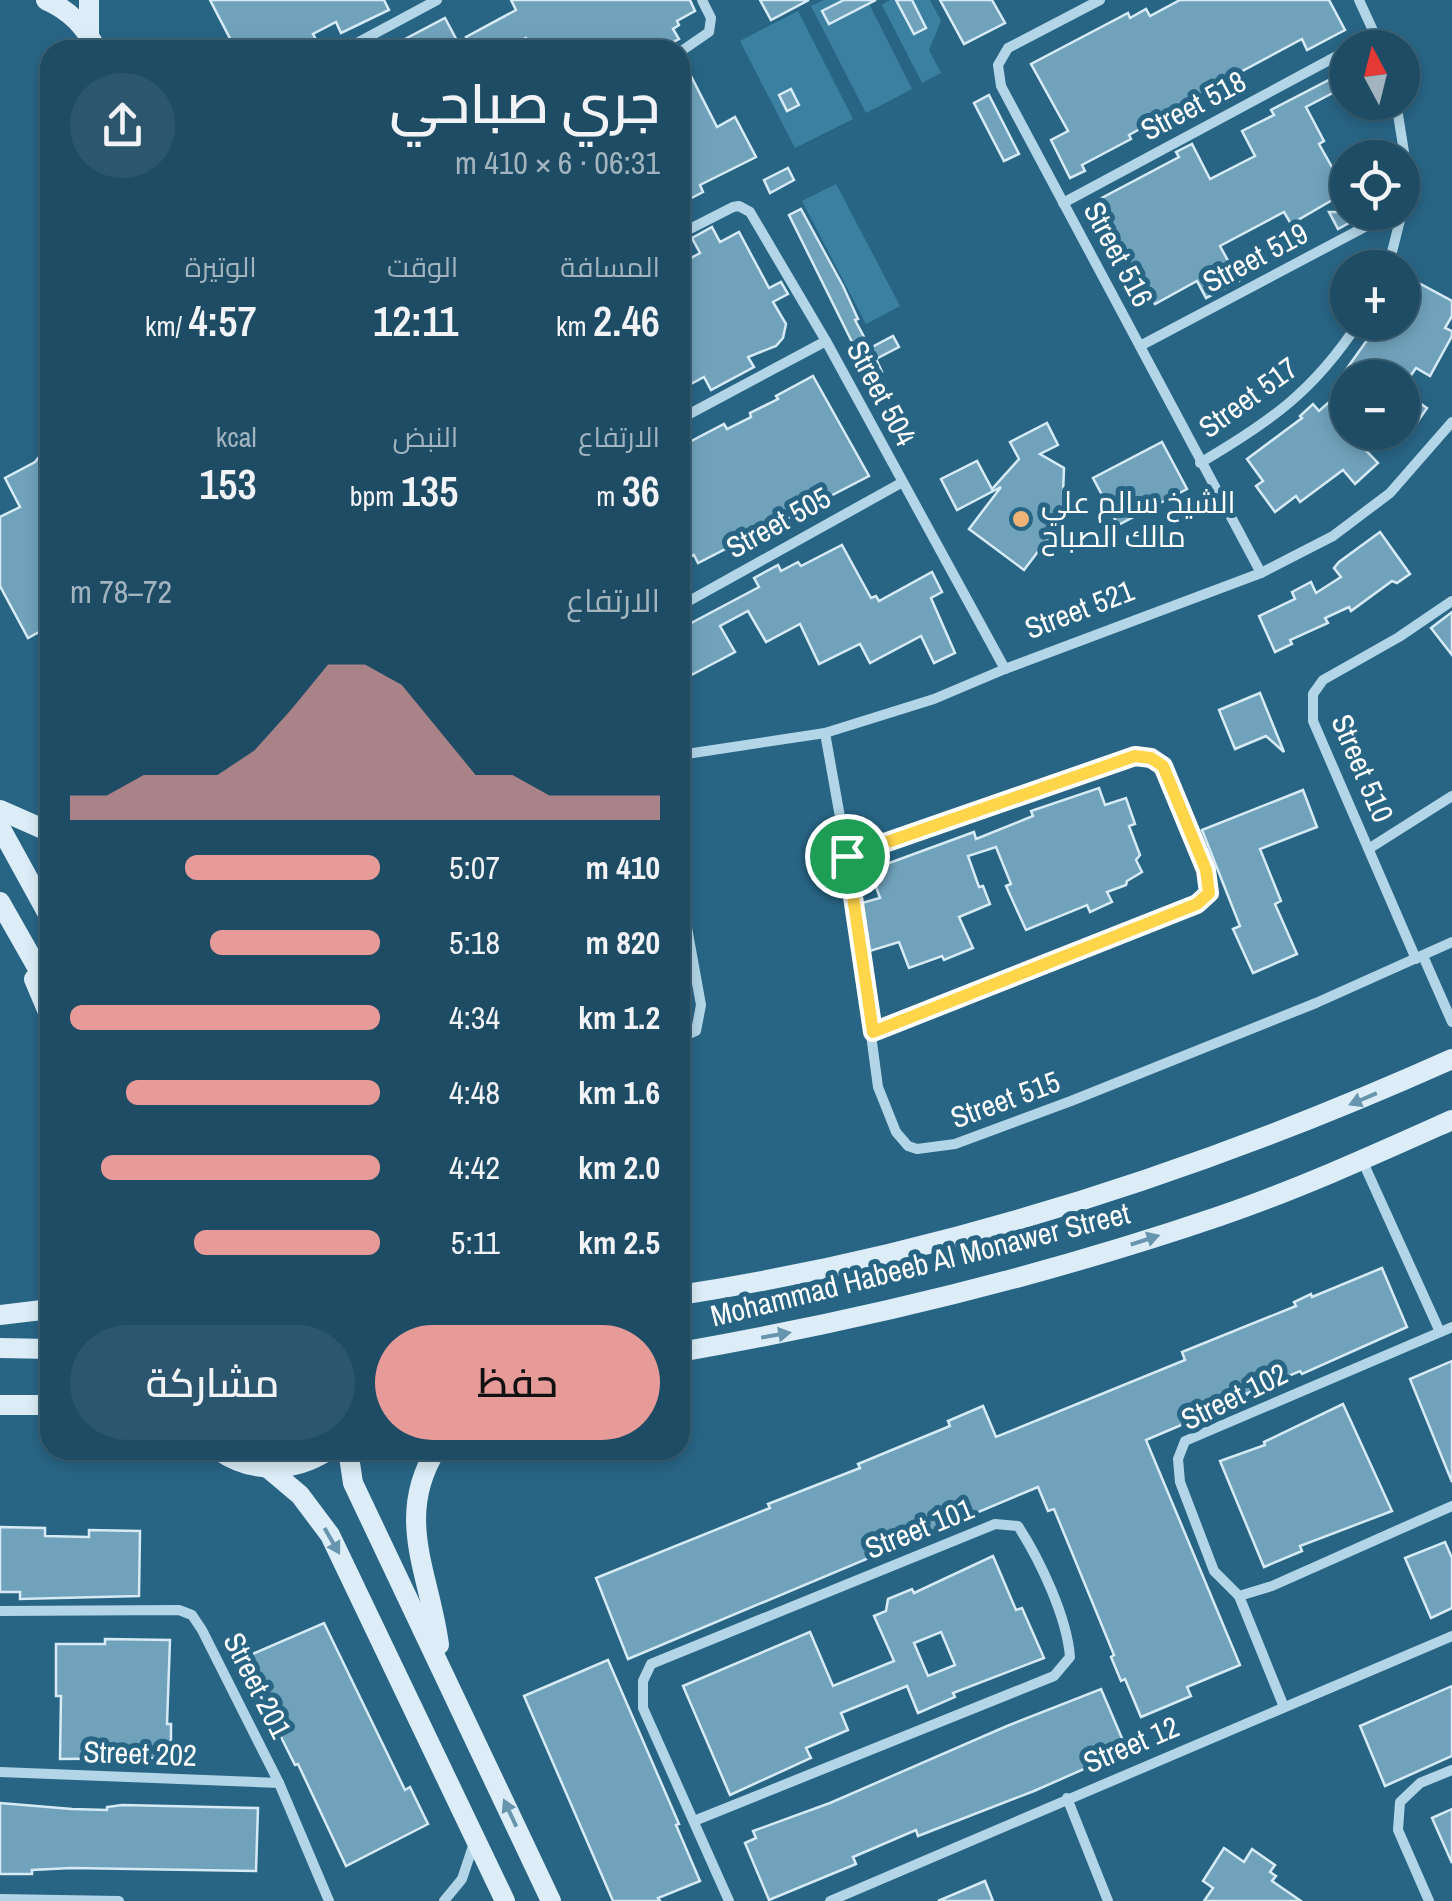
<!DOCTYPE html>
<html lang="ar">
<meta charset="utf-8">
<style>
:root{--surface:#1e4c64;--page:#2b566d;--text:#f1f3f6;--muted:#a1b4bf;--line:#3c6378;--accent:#e69b98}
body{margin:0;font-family:"Archivo Narrow",Cairo,sans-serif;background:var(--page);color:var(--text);direction:rtl;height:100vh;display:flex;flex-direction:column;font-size:38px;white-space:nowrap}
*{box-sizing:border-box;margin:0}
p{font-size:32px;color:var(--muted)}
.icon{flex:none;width:55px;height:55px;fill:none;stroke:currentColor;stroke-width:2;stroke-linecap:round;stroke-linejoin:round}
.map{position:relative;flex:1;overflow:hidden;direction:ltr}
.sheet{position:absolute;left:40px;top:40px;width:650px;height:1420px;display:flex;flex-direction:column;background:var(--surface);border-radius:30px;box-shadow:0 5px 15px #0003,0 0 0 2px var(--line);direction:rtl}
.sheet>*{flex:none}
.needle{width:65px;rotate:353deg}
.controls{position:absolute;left:1330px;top:30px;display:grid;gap:20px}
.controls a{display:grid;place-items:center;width:90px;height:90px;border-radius:50%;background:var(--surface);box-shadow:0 5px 15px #0003,0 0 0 2px var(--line);font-size:50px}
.pin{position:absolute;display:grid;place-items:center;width:85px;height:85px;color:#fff;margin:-42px;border:5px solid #fff;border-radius:50%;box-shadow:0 2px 10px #0007}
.round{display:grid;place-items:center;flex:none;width:105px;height:105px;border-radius:52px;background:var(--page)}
.summary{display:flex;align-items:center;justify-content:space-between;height:170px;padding:0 30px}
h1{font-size:55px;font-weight:600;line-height:75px}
.figures{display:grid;grid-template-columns:repeat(3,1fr);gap:15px;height:170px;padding:10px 30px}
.figures div{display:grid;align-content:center}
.figures b{font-size:42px;font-weight:600}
.figures small{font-size:28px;font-weight:400}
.figures p{font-size:28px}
.chart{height:280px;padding:20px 30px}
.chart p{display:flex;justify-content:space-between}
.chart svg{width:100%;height:180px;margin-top:10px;fill:var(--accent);opacity:.7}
.button{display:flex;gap:20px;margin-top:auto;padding:20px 30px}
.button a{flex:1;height:115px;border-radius:60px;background:var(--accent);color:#111;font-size:40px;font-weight:600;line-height:115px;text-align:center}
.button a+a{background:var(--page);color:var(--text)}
ul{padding:0 30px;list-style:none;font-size:32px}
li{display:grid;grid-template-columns:160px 120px 1fr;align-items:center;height:75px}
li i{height:25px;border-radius:12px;background:var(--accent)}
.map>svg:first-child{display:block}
.green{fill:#3c80a1}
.building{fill:#70a2bb;stroke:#d6ebf6;stroke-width:2.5;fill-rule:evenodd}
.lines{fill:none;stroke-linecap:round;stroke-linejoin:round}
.street{stroke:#b2d6e7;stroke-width:10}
.secondary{stroke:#dcedf7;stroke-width:20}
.oneway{fill:#6795ad}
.route-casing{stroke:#fff;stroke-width:20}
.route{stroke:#ffd54a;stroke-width:12}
.poi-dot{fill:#efb378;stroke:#286585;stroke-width:4}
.labels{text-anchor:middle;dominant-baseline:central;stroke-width:10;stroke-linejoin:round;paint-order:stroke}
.street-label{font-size:30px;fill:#fff;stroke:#286585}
.poi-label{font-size:30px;fill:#fff;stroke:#286585;text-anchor:start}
</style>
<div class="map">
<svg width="1452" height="1901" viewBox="0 0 1452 1901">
<rect width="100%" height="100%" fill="#286585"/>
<g class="green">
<polygon points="824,0 867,0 912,89 866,113 811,6"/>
<polygon points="890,0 930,0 941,21 929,50 941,73 922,83 882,5"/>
<polygon points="798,11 853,119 795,148 740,41"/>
<polygon points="836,184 900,306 866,324 802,201"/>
</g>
<g class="building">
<polygon points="210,0 384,0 389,10 341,33 336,22 313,34 319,45 310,50 236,50"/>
<polygon points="511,0 690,0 695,11 677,21 679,25 673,29 679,39 658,50 641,50 639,45 629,50 532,50 526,38 503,50 473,50 466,37 516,10"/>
<polygon points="760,0 809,0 771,20"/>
<polygon points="844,0 876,0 829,24 822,11"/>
<polygon points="896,0 912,0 926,28 914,34"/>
<polygon points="940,0 992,0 1005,23 964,44"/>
<polygon points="1180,0 1329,0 1345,30 1307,50 1302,39 1192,98 1197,106 1172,119 1169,113 1129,135 1131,139 1082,165 1085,171 1070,178 1051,140 1068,131 1031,64 1128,13 1130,18 1146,9 1150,16"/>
<polygon points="445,18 462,50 386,50 405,39"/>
<polygon points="1348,70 1348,85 1306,107 1324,141 1319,144 1346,192 1291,224 1284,212 1220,246 1239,281 1206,298 1197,281 1155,304 1096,201 1179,157 1176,152 1192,144 1210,179 1255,156 1242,131 1274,115 1271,110"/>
<polygon points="690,74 717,127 735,117 756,157 700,185 703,192 680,204 680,149 688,142 680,126 680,79"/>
<polygon points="791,89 799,105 787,111 779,95"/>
<polygon points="989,95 1019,154 1004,161 974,103"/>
<polygon points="788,168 794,180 770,193 764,180"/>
<polygon points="801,209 843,286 858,319 855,320 870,348 893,336 899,347 876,359 882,372 868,379 853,357 856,356 850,345 853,344 789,215"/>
<polygon points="1329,212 1369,212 1338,229"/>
<polygon points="712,227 720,242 739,232 769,288 781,282 788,294 773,302 786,324 783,338 776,346 748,357 754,367 711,390 704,377 680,390 680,264 700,253 692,238"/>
<polygon points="1417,282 1452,301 1452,316 1445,328 1452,331 1452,336 1430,376 1416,368 1409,378 1348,378 1348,432 1378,463 1355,484 1343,470 1300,502 1296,496 1275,512 1256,486 1263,481 1247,459 1302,418 1300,416 1313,404 1319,411 1336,396 1333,388 1345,378 1340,378 1380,322 1402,322 1402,290 1411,293"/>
<polygon points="813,376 869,476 788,518 785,513 732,540 735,544 698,563 694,555 680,562 680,447 724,424 727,429 751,417 750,413 778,399 776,396"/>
<polygon points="1402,391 1427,408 1411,431 1402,425"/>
<polygon points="1047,423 1058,445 1040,454 1064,468 1063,493 1071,489 1073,502 1072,509 1056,532 1052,533 1024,570 969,529 1001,487 957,510 941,479 977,461 992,489 1019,459 1010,442"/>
<polygon points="1162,442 1187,489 1118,525 1093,478"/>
<polygon points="50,443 50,626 28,638 0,586 0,517 20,507 5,478 35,462"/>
<polygon points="1380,532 1410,574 1397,583 1392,581 1351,611 1349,607 1325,618 1328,623 1290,640 1292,644 1275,652 1259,616 1295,599 1292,592 1311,582 1316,593 1341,577 1334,568 1339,562"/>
<polygon points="842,545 871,598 876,596 879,601 932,572 942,592 931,598 955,653 934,663 921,636 870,663 860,644 819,664 800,624 766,642 748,611 720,626 735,652 680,681 680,629 759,587 754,578 778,565 781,571 798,562 801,566"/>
<polygon points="1452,612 1452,655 1431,628"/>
<polygon points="1260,693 1284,752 1266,736 1235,749 1219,710"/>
<polygon points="1099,788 1105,805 1126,798 1135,824 1129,826 1140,855 1136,860 1142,872 1127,881 1126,885 1107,892 1112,902 1090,912 1087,905 1026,930 1006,886 1011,884 996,847 968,856 979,887 983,886 990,904 959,917 973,948 944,960 942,956 909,968 899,942 870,951 862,903 880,898 870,870 974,832 976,839 1033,816 1031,811"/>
<polygon points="1303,790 1317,827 1260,849 1281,901 1275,904 1297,954 1253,973 1233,929 1240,926 1202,830"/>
<polygon points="1382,1268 1407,1327 1302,1374 1300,1371 1246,1394 1247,1397 1146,1440 1240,1665 1187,1687 1191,1696 1141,1717 1125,1679 1121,1681 1111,1657 1114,1655 1054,1509 1048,1511 1038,1487 628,1659 596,1578 770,1508 768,1504 860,1468 858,1464 950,1426 948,1421 983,1406 996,1437 1185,1360 1182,1352 1296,1306 1294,1302 1311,1294 1312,1297"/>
<polygon points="1452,1361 1452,1482 1410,1379"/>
<polygon points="1343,1404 1392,1511 1300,1546 1302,1551 1264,1567 1220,1461 1265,1445 1264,1442"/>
<polygon points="0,1527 45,1528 45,1536 89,1537 89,1530 140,1531 139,1596 20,1599 20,1592 0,1592"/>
<polygon points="1445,1542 1452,1558 1452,1608 1431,1618 1405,1558"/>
<path d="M993,1556l23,54 6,-2 22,50 -91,35 2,4 -37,16 -11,-27 -66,27 7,17 -42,18 5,10 -81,37 -47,-109 127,-54 23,54 61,-25 -20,-45 12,-5 2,-12 24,-10 2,4zM941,1632l14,33 -27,11 -14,-33z"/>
<polygon points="324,1623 405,1790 410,1787 428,1824 346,1866 298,1764 295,1765 256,1687 264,1683 250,1655"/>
<polygon points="105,1639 170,1640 167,1724 171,1724 171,1758 60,1759 61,1696 56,1696 56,1644 105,1644"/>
<polygon points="608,1660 679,1824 676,1825 700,1881 658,1898 660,1901 613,1901 524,1696"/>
<polygon points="1452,1686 1452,1756 1385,1786 1360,1726"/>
<polygon points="1101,1689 1127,1750 1034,1791 918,1836 916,1830 853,1857 856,1864 769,1900 745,1843 756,1838 753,1831 830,1803 1007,1726"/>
<polygon points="0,1803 72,1809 107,1810 107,1807 122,1805 258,1808 256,1871 71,1868 32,1870 32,1874 0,1874"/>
<polygon points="1452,1809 1452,1863 1432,1818"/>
<polygon points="1224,1848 1244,1862 1252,1849 1275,1865 1270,1872 1276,1876 1272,1881 1301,1901 1204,1901 1213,1888 1203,1881"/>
<polygon points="985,1881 993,1901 938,1901"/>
</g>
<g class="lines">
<g class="street">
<polyline points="1100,0 1008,48 998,65 1001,86 1261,573"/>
<polyline points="1359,0 1381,48"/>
<polyline points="1353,48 1377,35"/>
<polyline points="344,50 437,0"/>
<polyline points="680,52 709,32 711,18 702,0"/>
<polyline points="1396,102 1404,152 1402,212"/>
<polyline points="1063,203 1348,50"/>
<polyline points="680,234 733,207 739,206 750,212 826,341 1005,669"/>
<polyline points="1388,268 1402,212"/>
<polyline points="1140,346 1393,212"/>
<polyline points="680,419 826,341"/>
<path d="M1200,463c70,-41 114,-72 159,-141"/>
<polyline points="680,606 901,483"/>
<polyline points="825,733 847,856 878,1087 896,1132 908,1146 917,1149 955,1144 1071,1101 1316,1003 1452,942"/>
<polyline points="680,755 825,733 934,699 1005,669 1261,573 1333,536 1390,493 1452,422"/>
<polyline points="1370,848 1452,796"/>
<polyline points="847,856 1135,755 1151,758 1163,765 1206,871 1209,893 1197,904 873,1032"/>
<polyline points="680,889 701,1005 696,1031 680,1038"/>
<polyline points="1423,956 1452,1022"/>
<polyline points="1416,959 1313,721 1313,694 1323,680 1399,637 1452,601"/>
<polyline points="1362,1160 1440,1332"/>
<polyline points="1452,1327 1185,1441 1178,1459 1180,1482 1214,1571 1239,1596 1272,1586 1452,1506"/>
<polyline points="1239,1596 1284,1707"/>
<polyline points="0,1611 179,1610 192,1615 202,1630 279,1783 329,1901"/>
<polyline points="0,1772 279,1783"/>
<polyline points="1067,1798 1108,1901"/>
<path d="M694,1821l360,-145 16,-19c-3,-40 -30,-97 -52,-131l-23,-2 -344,140 -8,17v27l86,193"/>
<polyline points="0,1899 119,1901"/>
<polyline points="444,1901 462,1879 474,1843"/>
<polyline points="830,1901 1452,1636"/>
<polyline points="1429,1901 1398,1830 1400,1802 1420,1783 1452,1770"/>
</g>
<g class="secondary">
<path d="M46,0c25,11 39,27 51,50"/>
<polyline points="89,35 89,0"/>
<polyline points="0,810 50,832"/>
<polyline points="0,827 50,918"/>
<polyline points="0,902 50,990"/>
<polyline points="34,979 50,1017"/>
<path d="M680,1295c267,-41 526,-126 772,-236"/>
<polyline points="0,1315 50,1309"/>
<polyline points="0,1348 50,1349"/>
<path d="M680,1352c183,-32 364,-76 540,-136 79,-27 156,-62 232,-96"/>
<polyline points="0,1405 50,1405"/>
<path d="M218,1450c34,24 76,23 111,0"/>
<polyline points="348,1450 353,1483 551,1901"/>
<path d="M436,1450c-42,68 -6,125 3,195"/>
<polyline points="268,1468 300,1495 330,1535 505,1901"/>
</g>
</g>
<defs><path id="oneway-solid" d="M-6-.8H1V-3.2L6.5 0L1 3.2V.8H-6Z" transform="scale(2.5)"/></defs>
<g class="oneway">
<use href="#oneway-solid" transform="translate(1363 1099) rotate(157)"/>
<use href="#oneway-solid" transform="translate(1145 1240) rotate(-18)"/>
<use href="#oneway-solid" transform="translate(776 1335) rotate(-10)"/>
<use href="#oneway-solid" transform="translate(332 1541) rotate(60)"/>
<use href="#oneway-solid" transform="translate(510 1813) rotate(-115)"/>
</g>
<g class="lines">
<g class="route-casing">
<polygon id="route" points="1135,756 1151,758 1163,766 1206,870 1209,893 1197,904 873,1032 847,856"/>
</g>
<use href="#route" class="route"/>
</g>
<circle class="poi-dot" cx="1021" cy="519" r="10"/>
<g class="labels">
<g class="street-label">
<text transform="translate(1193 105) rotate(-28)">Street 518</text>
<text transform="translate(1119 254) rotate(62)">Street 516</text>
<text transform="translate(1255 257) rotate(-28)">Street 519</text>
<text transform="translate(882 393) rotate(62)">Street 504</text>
<text transform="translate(1248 397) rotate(-36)">Street 517</text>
<text transform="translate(778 522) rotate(-29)">Street 505</text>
<text transform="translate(1079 609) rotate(-21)">Street 521</text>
<text transform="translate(1363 768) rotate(67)">Street 510</text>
<text transform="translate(1005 1099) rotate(-20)">Street 515</text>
<text transform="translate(920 1264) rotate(-14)">Mohammad Habeeb Al Monawer Street</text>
<text transform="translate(1234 1396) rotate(-26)">Street 102</text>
<text transform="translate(919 1528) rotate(-22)">Street 101</text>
<text transform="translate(258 1685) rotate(63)">Street 201</text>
<text transform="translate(1131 1744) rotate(-23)">Street 12</text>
<text transform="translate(140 1753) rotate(2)">Street 202</text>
</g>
<g class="poi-label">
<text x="1041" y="502">الشيخ سالم علي<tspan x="1041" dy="34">مالك الصباح</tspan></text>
</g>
</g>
</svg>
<div class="controls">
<a><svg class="needle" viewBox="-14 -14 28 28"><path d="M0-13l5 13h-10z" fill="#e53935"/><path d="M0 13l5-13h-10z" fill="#a1b4bf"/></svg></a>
<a><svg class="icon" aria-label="locate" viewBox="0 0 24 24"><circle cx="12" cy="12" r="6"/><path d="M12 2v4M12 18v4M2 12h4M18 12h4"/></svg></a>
<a>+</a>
<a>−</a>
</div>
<div class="pin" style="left:847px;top:856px;background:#1e9e55"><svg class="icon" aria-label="arrive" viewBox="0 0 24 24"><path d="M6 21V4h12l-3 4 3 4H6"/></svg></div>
<section class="sheet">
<div class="summary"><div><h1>جري صباحي</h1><p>06:31 · 6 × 410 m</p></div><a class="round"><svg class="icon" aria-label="share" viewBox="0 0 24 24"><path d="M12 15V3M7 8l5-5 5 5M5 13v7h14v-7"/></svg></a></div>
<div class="figures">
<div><p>المسافة</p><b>2.46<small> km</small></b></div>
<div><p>الوقت</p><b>12:11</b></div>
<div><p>الوتيرة</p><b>4:57<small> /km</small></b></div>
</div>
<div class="figures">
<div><p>الارتفاع</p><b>36<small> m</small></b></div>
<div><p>النبض</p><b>135<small> bpm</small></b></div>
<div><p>kcal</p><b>153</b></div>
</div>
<div class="chart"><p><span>الارتفاع</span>72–78 m</p>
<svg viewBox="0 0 160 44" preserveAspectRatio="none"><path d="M0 44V38L10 38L20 33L30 33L40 33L50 27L60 17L70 6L80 6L90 11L100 22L110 33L120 33L130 38L140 38L150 38L160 38V44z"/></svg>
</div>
<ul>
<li><b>410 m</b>5:07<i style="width:63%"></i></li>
<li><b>820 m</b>5:18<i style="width:55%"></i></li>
<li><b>1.2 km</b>4:34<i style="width:100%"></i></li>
<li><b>1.6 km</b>4:48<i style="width:82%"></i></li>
<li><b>2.0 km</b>4:42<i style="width:90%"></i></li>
<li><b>2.5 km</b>5:11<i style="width:60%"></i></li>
</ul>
<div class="button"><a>حفظ</a><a>مشاركة</a></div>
</section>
</div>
